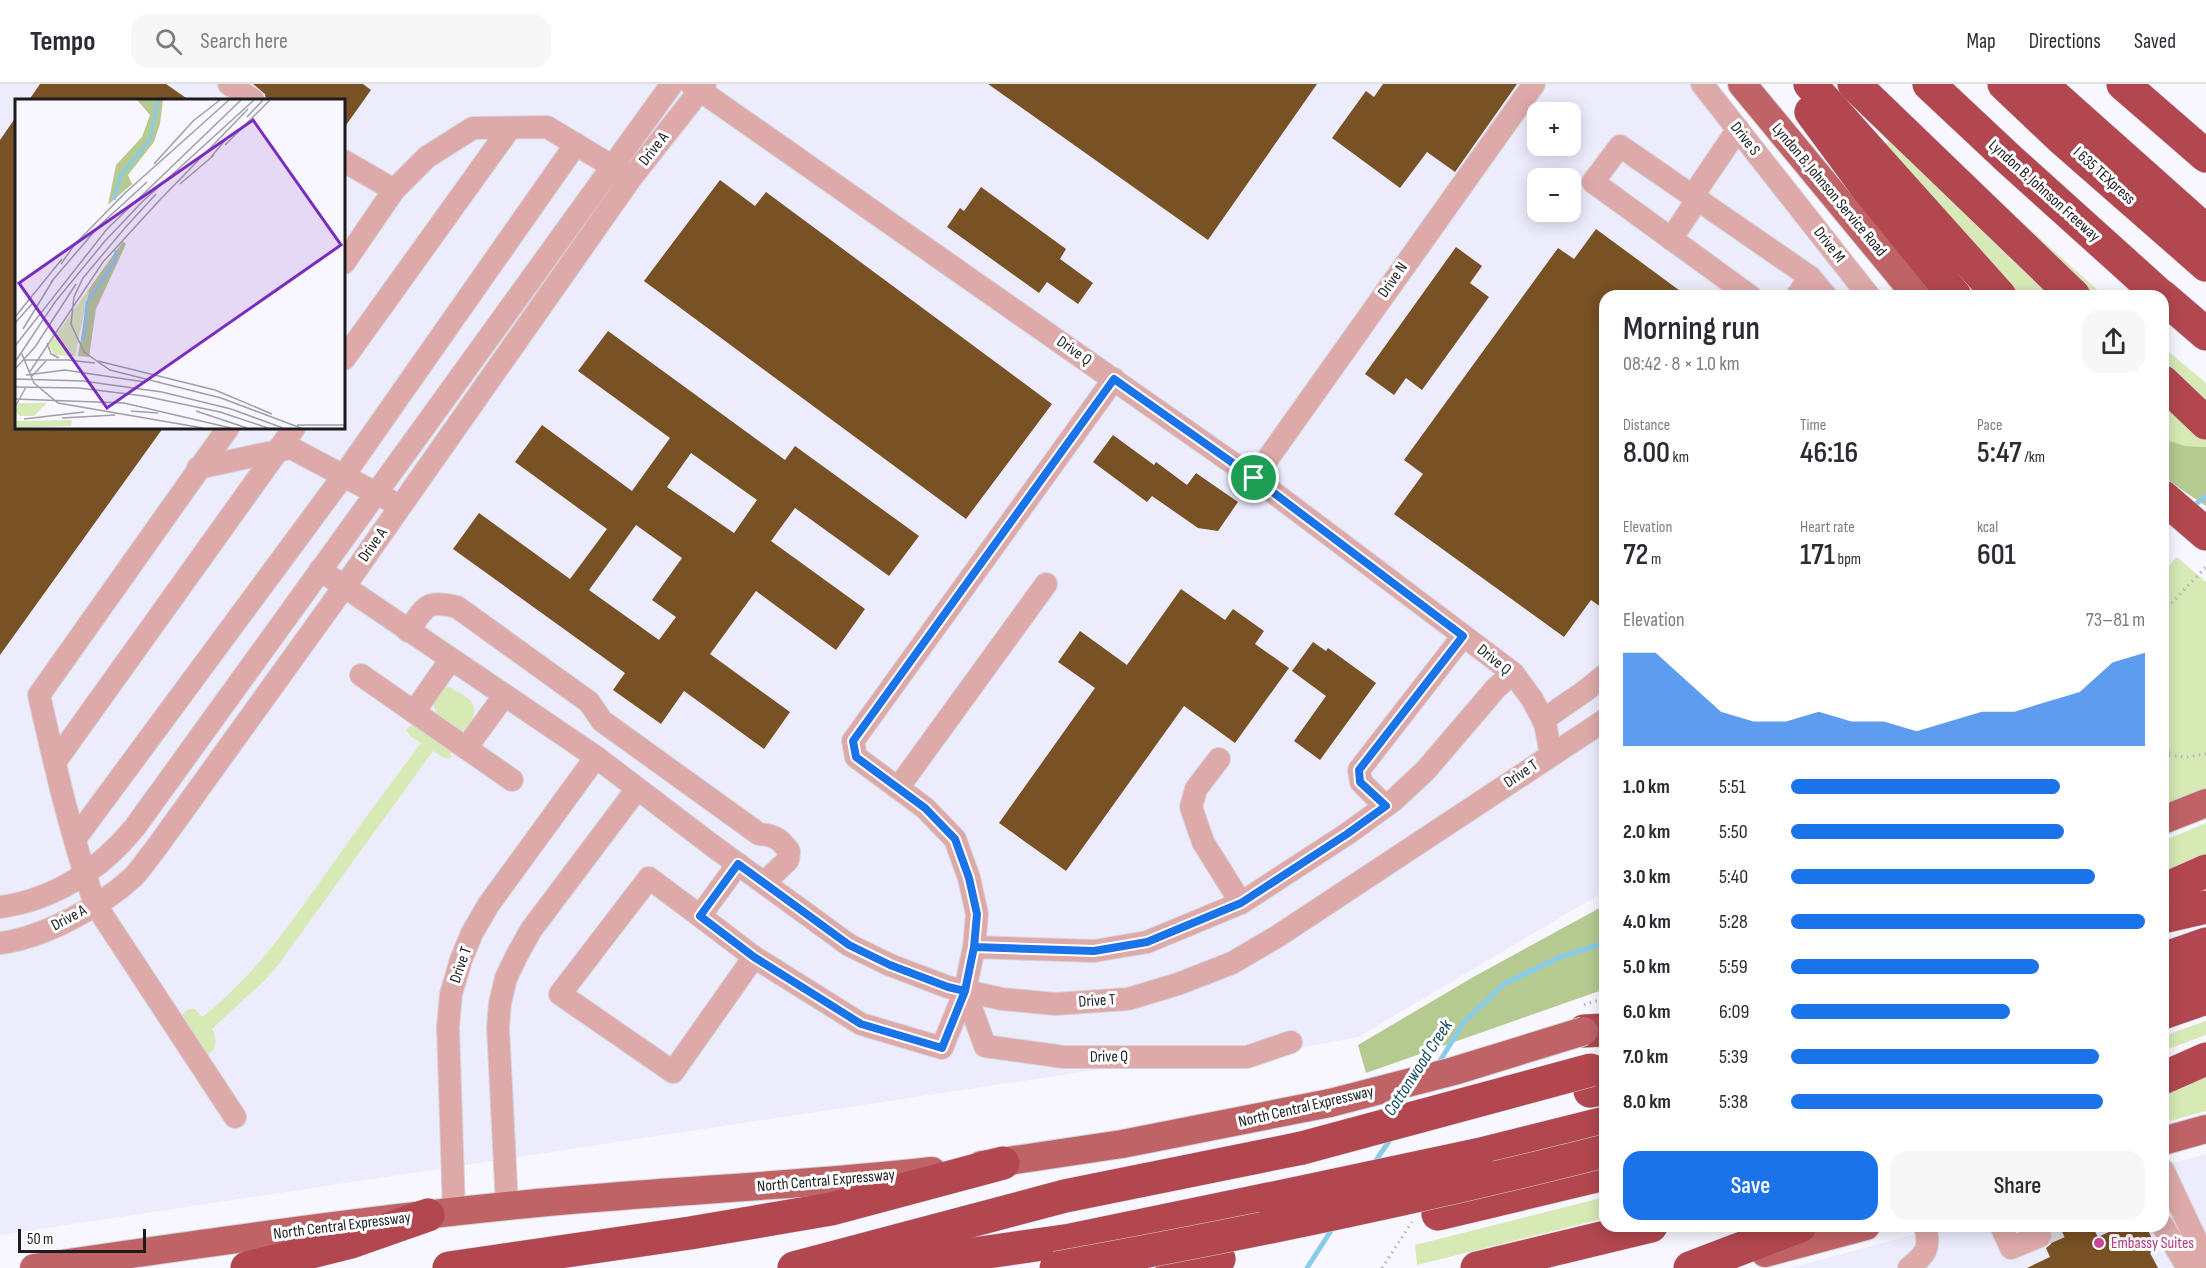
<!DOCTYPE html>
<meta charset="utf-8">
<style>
:root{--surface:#fff;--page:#f7f7f7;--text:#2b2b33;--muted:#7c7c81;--line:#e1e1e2;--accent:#1a73e8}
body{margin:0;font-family:"Sofia Sans Condensed",sans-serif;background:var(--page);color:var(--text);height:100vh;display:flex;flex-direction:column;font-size:22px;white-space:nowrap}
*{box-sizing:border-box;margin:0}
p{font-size:20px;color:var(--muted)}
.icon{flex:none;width:33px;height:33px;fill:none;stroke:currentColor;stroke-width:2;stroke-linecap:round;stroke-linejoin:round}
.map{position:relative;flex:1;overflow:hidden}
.sheet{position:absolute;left:1599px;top:206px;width:570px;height:942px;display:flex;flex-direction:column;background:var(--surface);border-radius:18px;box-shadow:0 3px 15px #0003}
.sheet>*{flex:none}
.controls{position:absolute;left:1527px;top:18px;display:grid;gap:12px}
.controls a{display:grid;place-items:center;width:54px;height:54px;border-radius:12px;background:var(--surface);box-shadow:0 3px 15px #0003;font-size:30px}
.scale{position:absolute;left:18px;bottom:15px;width:128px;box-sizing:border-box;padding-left:6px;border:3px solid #1c1b1f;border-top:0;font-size:16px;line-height:21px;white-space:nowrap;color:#1c1b1f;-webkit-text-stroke:4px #fff;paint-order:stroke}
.pin{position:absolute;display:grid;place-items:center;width:51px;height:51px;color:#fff;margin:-26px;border:3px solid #fff;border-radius:50%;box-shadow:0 2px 6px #0007}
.round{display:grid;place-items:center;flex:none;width:63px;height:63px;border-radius:18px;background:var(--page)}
.headline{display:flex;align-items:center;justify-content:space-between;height:102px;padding:0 24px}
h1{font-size:33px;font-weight:600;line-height:45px}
.stats{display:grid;grid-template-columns:repeat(3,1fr);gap:9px;height:102px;padding:6px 24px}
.stats div{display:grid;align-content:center}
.stats b{font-size:30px;font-weight:600}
.stats small{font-size:16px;font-weight:400}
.stats p{font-size:16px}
.chart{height:168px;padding:12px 24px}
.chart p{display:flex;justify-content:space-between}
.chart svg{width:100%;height:108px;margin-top:6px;fill:var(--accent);opacity:.7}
.button{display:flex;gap:12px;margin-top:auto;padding:12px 24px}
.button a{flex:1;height:69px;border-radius:18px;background:var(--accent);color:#fff;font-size:24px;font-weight:600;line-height:69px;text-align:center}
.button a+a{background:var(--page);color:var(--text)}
ul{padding:0 24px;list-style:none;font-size:20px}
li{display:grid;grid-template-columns:96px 72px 1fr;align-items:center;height:45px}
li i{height:15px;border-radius:8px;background:var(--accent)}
header{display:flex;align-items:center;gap:36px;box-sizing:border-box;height:84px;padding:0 30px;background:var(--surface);border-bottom:2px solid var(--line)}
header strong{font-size:28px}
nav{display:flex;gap:33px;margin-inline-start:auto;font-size:21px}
.search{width:420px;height:54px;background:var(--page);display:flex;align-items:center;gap:15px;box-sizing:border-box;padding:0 21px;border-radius:18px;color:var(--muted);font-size:22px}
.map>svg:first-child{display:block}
.built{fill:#edecfd;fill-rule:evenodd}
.green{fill:#d7eab6}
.forest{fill:#b5ca91}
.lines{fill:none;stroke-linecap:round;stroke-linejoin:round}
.stream{stroke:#89cbea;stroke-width:5}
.building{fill:#785124;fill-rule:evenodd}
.minor-tunnel{stroke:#d7d6dd;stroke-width:22;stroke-dasharray:22 11;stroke-linecap:butt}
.minor-casing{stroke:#d5d4db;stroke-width:24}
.major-casing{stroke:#d5d4db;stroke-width:30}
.highway-casing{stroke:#d5d4db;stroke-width:34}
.path{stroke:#b5b4bb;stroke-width:3;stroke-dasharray:1.5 4.5;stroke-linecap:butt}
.minor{stroke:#dea9a9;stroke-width:22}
.major{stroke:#bf6366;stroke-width:28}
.highway{stroke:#b2474f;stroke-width:33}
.major-bridge-casing{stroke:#d5d4db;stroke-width:30;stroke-linecap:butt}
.highway-bridge-casing{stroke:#d5d4db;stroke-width:34;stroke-linecap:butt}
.major-bridge{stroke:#bf6366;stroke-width:28}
.highway-bridge{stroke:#b2474f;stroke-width:33}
.route-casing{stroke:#fff;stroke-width:12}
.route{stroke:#1a73e8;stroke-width:8}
.hotel-dot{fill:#d1479c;stroke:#fff;stroke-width:2}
.labels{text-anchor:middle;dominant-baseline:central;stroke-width:6;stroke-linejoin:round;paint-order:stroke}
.street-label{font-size:16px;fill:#1c1b1f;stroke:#fff}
.hotel-label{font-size:16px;fill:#b23c85;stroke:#fff;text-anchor:start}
.water-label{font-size:18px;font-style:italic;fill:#144a60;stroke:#fff}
.inset-river{fill:none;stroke:#89cbea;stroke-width:3}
.inset-road{fill:none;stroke:#a09fa5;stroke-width:1.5}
.view{fill:#7b2cbf;fill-opacity:0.15;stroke:#7b2cbf;stroke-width:3}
.inset-edge{fill:none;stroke:#1c1b1f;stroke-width:3}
</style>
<header>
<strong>Tempo</strong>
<div class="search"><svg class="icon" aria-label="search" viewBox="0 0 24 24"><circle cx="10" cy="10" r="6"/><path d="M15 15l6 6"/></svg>Search here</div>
<nav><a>Map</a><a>Directions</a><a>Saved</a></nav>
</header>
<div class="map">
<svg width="2206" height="1184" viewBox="0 0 2206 1184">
<rect width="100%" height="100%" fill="#f8f7ff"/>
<g class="built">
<path d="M0,0h1702l165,211 -262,1v595l-247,146 -106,20 -124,8 -1128,170zM16,16h328v328h-328zM1538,28h32v34h-32zM1538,94h32v34h-32z"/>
<polygon points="2206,1070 2206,1184 1790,1184 1945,1142 2163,1142 2163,1082"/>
</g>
<g class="green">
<polygon points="1909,36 2103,211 1975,211 1867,79"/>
<polygon points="2163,263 2206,299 2206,363 2186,362 2163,355"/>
<polygon points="2177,473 2206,498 2206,704 2163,721 2163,488"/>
<path d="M449,603c22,12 34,18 18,42l-7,2c-13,-8 -26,-13 -27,-30l9,-12z"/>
<path d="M414,639l37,28v7h-7l-11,-7 -155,214 -13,15 -53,49c5,10 6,23 -8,27l-22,-39c2,-6 7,-9 13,-8l7,8c55,-43 90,-96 130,-152 29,-41 59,-82 89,-122l-11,-7 -4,-6z"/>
<polygon points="2206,739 2206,807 2163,816 2163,757"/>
<polygon points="2206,937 2206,951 2163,967 2163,952"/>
<polygon points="2206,985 2206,1027 2163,1039 2163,1003"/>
<polygon points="1605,1113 1605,1134 1417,1181 1415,1161"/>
</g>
<g class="forest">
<polygon points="2163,355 2186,362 2206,363 2206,422 2163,393"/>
<polygon points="1605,821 1605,905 1366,989 1358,961 1475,892"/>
</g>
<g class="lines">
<g class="stream">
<polyline points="2191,423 2206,413"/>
<polyline points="2163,443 2174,435"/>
<polyline points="1438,980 1464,938 1504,900 1560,873 1605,859"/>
<polyline points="1373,1081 1391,1054"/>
<polyline points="1307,1184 1334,1142"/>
</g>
</g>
<g class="building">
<polygon points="40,0 166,0 189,16 29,16"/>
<polygon points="253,0 363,0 371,6 344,44 344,16 266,16 265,10"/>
<polygon points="988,0 1317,0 1208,156"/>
<polygon points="1383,0 1517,0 1455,88 1427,68 1400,104 1332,54 1366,7 1374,13"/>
<polygon points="16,33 16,344 163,344 0,571 0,56"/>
<polygon points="720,96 755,122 766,108 1052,320 966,435 644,197"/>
<polygon points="981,103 1066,165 1060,175 1093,199 1078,220 1047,198 1039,209 947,143 960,124 964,127"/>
<polygon points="1596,145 1687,212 1605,212 1605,526 1591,516 1564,553 1394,430 1423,390 1404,376 1558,164 1574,175"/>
<polygon points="1456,163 1482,182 1470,199 1489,213 1422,306 1406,294 1394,311 1365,290"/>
<path d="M608,247l177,129 10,-14 124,90 -30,40 -94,-68 -24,33 94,68 -29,41 -80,-59 -46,63 80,58 -26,37 -80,-58 -23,33 -48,-34 12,-17 -172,-124 26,-36 91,66 37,-50 -92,-67 27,-37 90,66 38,-53 -92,-67zM691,369l66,47 -23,33 -67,-46zM636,441l46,33 -30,42 24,17 -17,23 -70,-50z"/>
<polygon points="1113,351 1154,381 1156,378 1187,401 1196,389 1238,418 1218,447 1198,444 1152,412 1147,418 1093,378"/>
<polygon points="1181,505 1225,536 1233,525 1264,547 1255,560 1289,584 1235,659 1184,622 1066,787 999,739 1095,604 1058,578 1080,547 1127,581"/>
<polygon points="1313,558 1326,567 1328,564 1376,599 1320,676 1294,657 1326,612 1292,587"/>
<polygon points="2048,1142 2092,1142 2098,1153 2122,1142 2146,1142 2157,1165 2150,1169 2158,1184 2027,1184 2050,1173 2046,1164 2051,1160 2053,1153 2052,1146"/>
</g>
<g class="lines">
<polyline class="minor-tunnel" points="2040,1152 2063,1142"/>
<g class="minor-casing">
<g id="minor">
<polyline points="229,0 253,16"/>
<polyline points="691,0 1254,394 1513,589 1532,615 1545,639 1551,671"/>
<polyline points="1702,0 1869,212"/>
<polyline points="344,77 394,106"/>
<polyline points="1671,155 1697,116 1698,104 1738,45"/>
<polyline points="344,179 394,106 427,73 473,44 547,43 625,90"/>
<polyline points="1810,193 1826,212"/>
<polyline points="1750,212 1593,98 1620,62 1810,193 1797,212"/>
<polyline points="344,275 510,44"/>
<path d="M228,344l-189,267c16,71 32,141 56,209l140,213"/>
<polyline points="198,384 291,364 389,416"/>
<polyline points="1254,394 1534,0"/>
<polyline points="320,486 596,673 713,762 849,861 890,881 948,903 1002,915 1055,920 1128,915 1178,900 1232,879 1278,852 1605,636"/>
<path d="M408,547c18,-24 17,-32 49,-24l132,95 13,19 157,113c16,1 21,5 30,17l-1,9 -24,23"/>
<polyline points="361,591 512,696"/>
<polyline points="414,628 451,575"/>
<polyline points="1543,636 1585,607 1605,591"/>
<polyline points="466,664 504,612"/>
<polyline points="1219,675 1196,705 1191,723 1203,758 1241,819"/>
<polyline points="55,678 294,344"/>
<polyline points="898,704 856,673 853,657 1114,295"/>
<polyline points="1385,722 1361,698 1359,686 1463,552"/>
<polyline points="75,755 344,391 576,60"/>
<path d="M0,823c54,-7 101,-38 135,-80l537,-743"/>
<polyline points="700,832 754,873 673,988 560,910 649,794 700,832 738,780"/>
<path d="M0,859c43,-5 102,-37 133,-66 8,-8 14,-18 21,-26l190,-264 287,-409 74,-94"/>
<polyline points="974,863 977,830 969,794 955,755 925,724 898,704 1046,500"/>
<polyline points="754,873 861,940 942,964 965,907 974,863 1094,867 1147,858 1241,819 1347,750 1394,716 1426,686 1496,604 1513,589"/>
<polyline points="965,907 985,962 1064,973 1247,973 1291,958"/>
<polyline points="2163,1086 2206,1177"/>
<polyline points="507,1122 498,943 500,919 506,894 516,873 531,846 637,705"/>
<polyline points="454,1128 448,943 451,910 461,876 472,849 489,820 596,673"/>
<polyline points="2001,1142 2011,1164 2040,1152"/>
<polyline points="2163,1142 2188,1184"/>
<path d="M1909,1184c17,-14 22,-20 16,-42"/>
</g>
</g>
<g class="major-casing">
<g id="major">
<polyline points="1742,0 1917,212"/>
<polyline points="2163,736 2206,719"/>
<polyline points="2163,1057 2206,1045"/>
<polyline points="981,1081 1122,1060 1330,1019"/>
<polyline points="1765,1169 1866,1142"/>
<path d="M34,1184c157,-23 315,-46 473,-62 141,-15 283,-19 425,-35"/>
</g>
</g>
<g class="highway-casing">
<g id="highway">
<polyline points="1810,0 2000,212"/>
<polyline points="1854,0 2074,212"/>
<polyline points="1929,0 2009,75 2161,212"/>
<polyline points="2004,0 2061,54 2206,181"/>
<polyline points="2041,0 2206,147"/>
<polyline points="2123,0 2206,72"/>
<polyline points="1811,28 1867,104 1955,212"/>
<polyline points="2163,213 2206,250"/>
<polyline points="2163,298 2206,339"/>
<polyline points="2163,413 2206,450"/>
<polyline points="2163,806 2206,787"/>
<polyline points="2163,833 2206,823"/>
<polyline points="2163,875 2206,860"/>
<polyline points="2163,904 2206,890"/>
<polyline points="2163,929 2206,914"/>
<polyline points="1584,947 1605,946"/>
<polyline points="2163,994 2206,975"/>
<polyline points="1590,1007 1605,1004"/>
<polyline points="1477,1071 1605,1039"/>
<polyline points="1438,1130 1605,1090"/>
<polyline points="247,1184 351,1158 428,1131"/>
<polyline points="449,1184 690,1149 831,1125 1003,1079"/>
<polyline points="794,1184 1065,1112 1302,1064"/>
<polyline points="875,1184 1071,1156 1269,1115"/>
<polyline points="1172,1184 1219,1175"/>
<polyline points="1477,1184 1651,1142"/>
<polyline points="1690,1184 1800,1142"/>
</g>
</g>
<g class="path">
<polyline points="2163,528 2206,483"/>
<polyline points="2163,666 2172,670"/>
<polyline points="2163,671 2188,673 2206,670"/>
<polyline points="1584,921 1605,914"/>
<polyline points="1382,1184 1412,1138"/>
</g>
<use href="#minor" class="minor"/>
<use href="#major" class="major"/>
<use href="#highway" class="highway"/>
<g class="major-bridge-casing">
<polyline id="major-bridge" points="1330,1019 1454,987 1584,947"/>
</g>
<g class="highway-bridge-casing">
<g id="highway-bridge">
<polyline points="1302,1064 1591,986"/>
<polyline points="1269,1115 1477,1071"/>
<path d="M1056,1184c184,-33 367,-71 549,-117"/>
</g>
</g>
<use href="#major-bridge" class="major-bridge"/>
<use href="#highway-bridge" class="highway-bridge"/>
</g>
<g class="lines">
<g class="route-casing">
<polyline id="route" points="1254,394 1114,295 853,657 856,673 925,724 955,755 969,794 977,830 974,863 965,907 948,903 890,881 849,861 738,780 700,832 754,873 861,940 942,964 965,907 974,863 1094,867 1147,858 1241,819 1347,750 1386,722 1360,698 1359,686 1463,552 1254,394"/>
</g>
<use href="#route" class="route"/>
</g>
<circle class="hotel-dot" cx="2099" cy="1159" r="6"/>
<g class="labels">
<g class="street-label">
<text transform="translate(1745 55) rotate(52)">Drive S</text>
<text transform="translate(654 65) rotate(-52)">Drive A</text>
<text transform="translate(2104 92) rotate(42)">I 635 TEXpress</text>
<text transform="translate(1829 106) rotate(50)">Lyndon B. Johnson Service Road</text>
<text transform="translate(2044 107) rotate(42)">Lyndon B. Johnson Freeway</text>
<text transform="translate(1829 161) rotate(52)">Drive M</text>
<text transform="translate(1393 196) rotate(-55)">Drive N</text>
<text transform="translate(1074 267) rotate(35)">Drive Q</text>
<text transform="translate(373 461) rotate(-55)">Drive A</text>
<text transform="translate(1494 576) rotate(39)">Drive Q</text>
<text transform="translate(1521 690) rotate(-34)">Drive T</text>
<text transform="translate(69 834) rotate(-28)">Drive A</text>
<text transform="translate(461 881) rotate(-71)">Drive T</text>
<text transform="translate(1097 917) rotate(-4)">Drive T</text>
<text transform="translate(1109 973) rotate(-1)">Drive Q</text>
<text transform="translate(1306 1023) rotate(-13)">North Central Expressway</text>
<text transform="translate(826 1097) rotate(-5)">North Central Expressway</text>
<text transform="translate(342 1142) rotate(-7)">North Central Expressway</text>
</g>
<g class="hotel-label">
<text x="2111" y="1159">Embassy Suites</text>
</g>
<g class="water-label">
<text transform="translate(1418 984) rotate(-57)">Cottonwood Creek</text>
</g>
</g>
<g transform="translate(15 15)">
<rect width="330" height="330" fill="#f8f7ff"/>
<path d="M74,190l-14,67 -21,-1 -5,-10zM4,304h28l-13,13h-14l-5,-5zM57,321l-1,6 -56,2v-7z" fill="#d7eab6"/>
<path d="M122,1h26l-3,24 -6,18 -26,33 4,9 -24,21 8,-40 26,-28 8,-22zM108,142l3,3 -30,65 -7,48 -11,-1 11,-67z" fill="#b5ca91"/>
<path class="inset-river" d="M99,101l7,-25 29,-35 8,-40M68,242l4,-38 28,-42 1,-11"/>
<path class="inset-road" d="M232,18l16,-17M178,22l27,-21M210,46l45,-45M196,58l16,-19M139,65l40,-44M165,85l34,-29M110,94l104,-93M140,106l93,-96M109,130l-41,49 -9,19 -3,27 13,28 26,18 111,28 80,30M108,131l33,-36M59,146l52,-53M46,165l14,-20M36,183l49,-57 47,-43M0,218l47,-58M0,224l17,-19M8,230l30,-49M32,244l4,11 8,4M0,247l92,-117 134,-129M6,253l13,31 24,20 145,25M8,261h47M52,261l28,3M83,262l117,29 57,24M0,263l40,-60 50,-61 37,-39 112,-102M0,270l20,-22 41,-63M14,274l74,-111 54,-59M11,276l39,-5 80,12M17,277l14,-15M0,280l68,2 79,11 69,17 52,19M0,288l64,1 65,8 76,16 48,16M0,300l109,4 107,25M0,308l11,-20M116,312l27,2M181,312l51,17M47,319l53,-3M9,320l60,-7M282,326h48"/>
<path class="view" d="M238,21l88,125 -234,163 -88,-125z"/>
<rect width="330" height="330" class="inset-edge"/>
</g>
</svg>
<div class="controls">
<a>+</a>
<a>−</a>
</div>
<div class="scale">50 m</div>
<div class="pin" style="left:1254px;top:394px;background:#1e9e55"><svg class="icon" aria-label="arrive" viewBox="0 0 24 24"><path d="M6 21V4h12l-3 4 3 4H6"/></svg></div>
<section class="sheet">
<div class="headline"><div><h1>Morning run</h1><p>08:42 · 8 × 1.0 km</p></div><a class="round"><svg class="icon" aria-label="share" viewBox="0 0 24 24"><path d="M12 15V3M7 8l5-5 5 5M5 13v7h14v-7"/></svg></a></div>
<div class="stats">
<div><p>Distance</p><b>8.00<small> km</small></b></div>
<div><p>Time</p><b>46:16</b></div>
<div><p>Pace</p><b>5:47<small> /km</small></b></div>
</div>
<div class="stats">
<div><p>Elevation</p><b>72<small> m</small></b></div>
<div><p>Heart rate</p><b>171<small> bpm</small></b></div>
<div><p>kcal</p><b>601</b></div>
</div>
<div class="chart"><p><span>Elevation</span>73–81 m</p>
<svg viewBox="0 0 160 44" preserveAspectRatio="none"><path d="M0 44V6L10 6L20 18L30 30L40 34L50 34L60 30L70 34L80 34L90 38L100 34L110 30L120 30L130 26L140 22L150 10L160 6V44z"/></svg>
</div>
<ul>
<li><b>1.0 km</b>5:51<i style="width:76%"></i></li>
<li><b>2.0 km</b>5:50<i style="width:77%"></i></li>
<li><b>3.0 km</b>5:40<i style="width:86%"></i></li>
<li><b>4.0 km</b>5:28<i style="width:100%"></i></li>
<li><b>5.0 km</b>5:59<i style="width:70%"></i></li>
<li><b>6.0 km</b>6:09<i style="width:62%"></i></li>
<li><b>7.0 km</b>5:39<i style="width:87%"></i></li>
<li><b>8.0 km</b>5:38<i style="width:88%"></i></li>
</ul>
<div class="button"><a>Save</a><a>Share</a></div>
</section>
</div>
